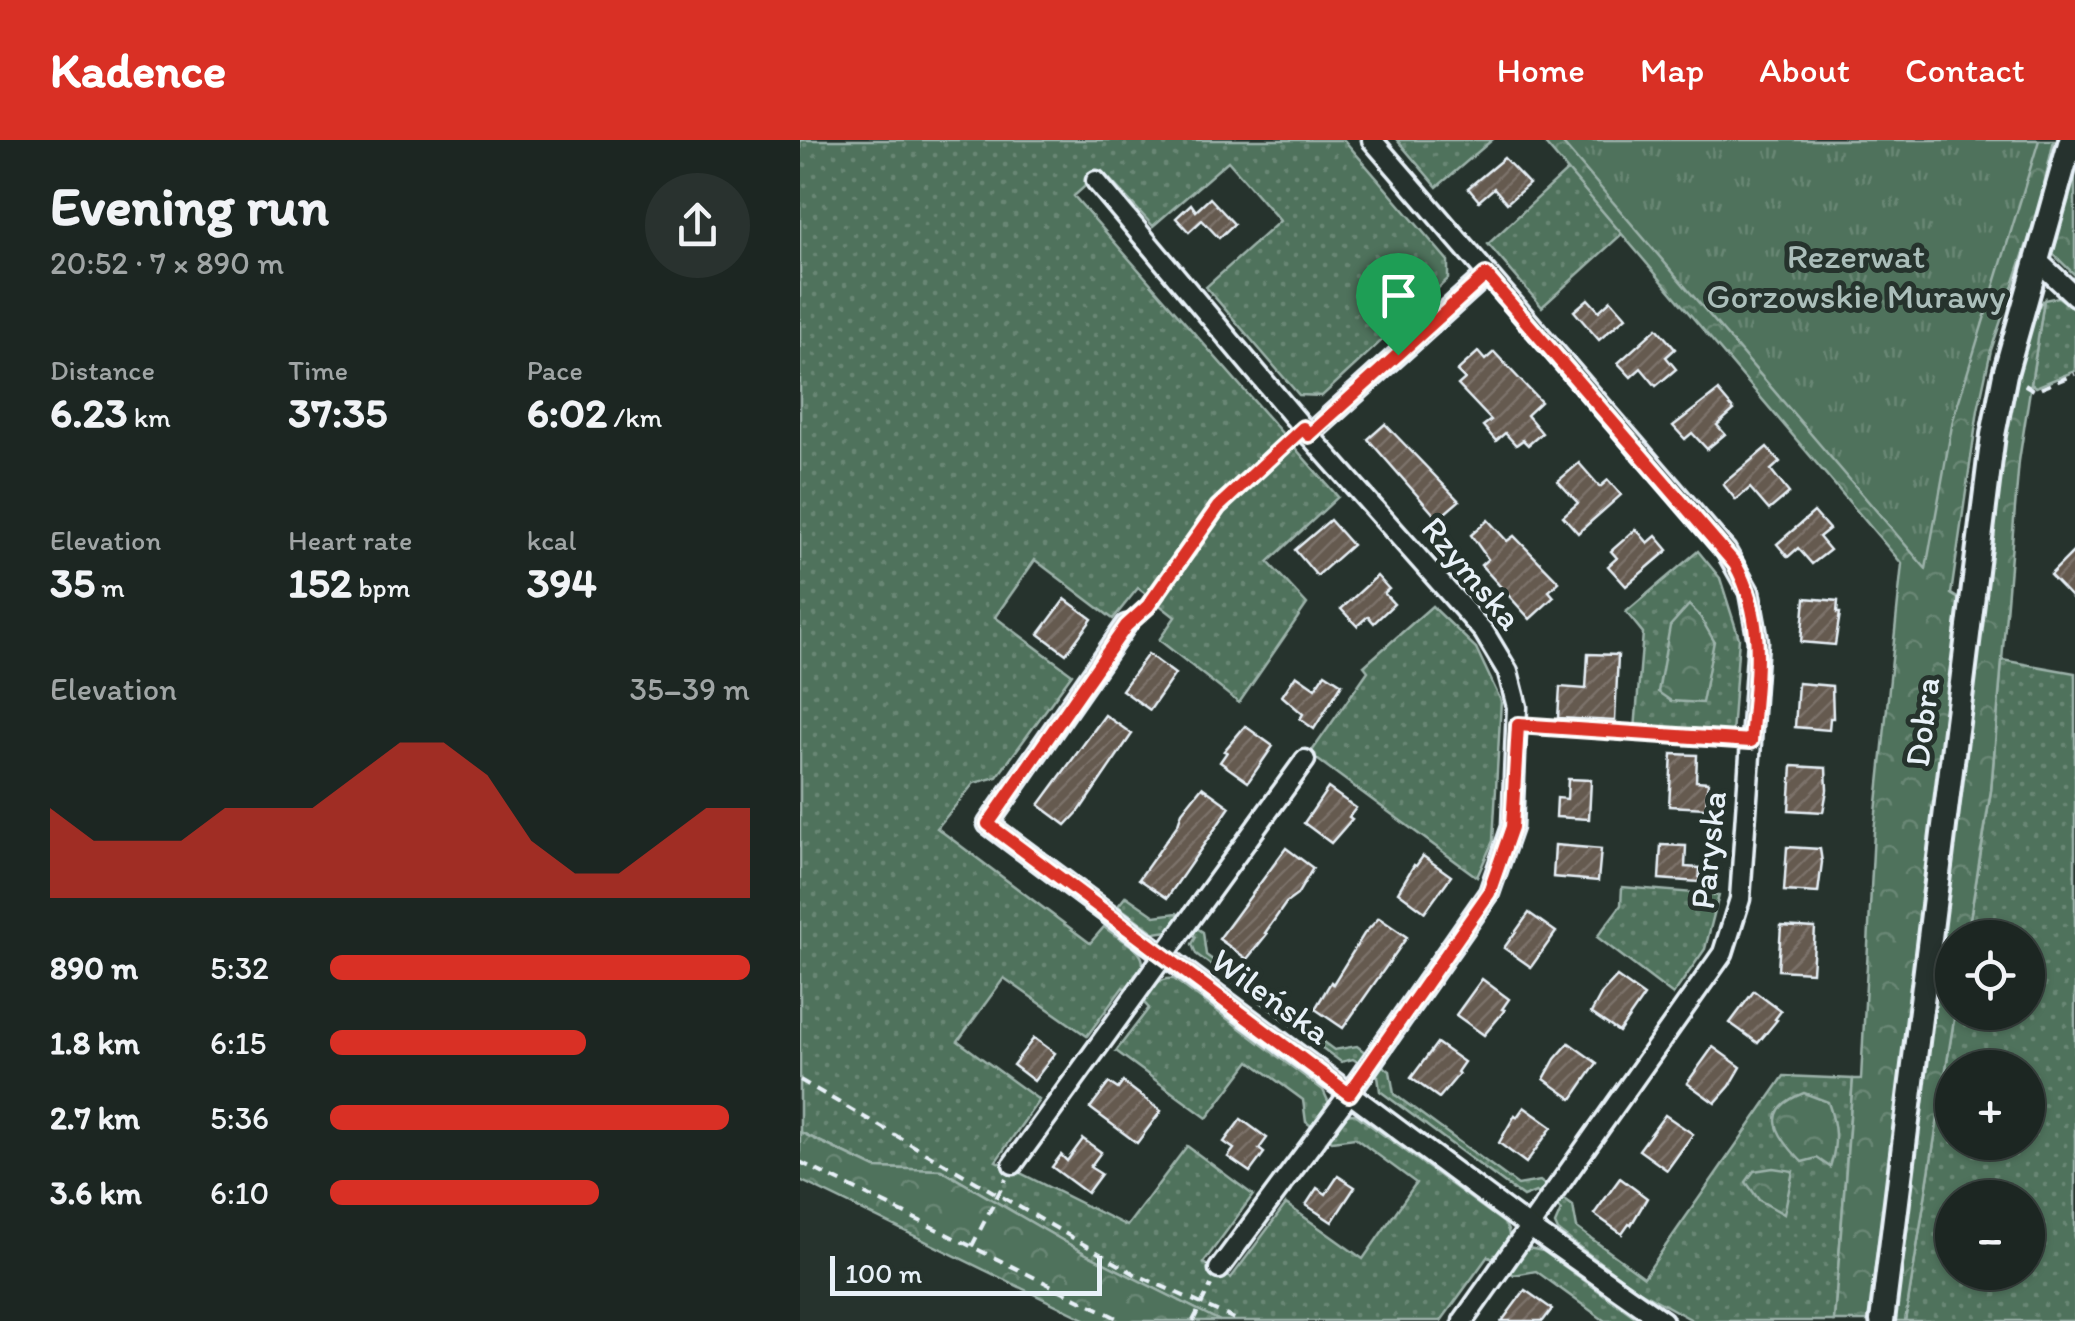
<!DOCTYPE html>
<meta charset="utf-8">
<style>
:root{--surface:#1c2622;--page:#29322f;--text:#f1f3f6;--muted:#a0a5a5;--line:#3a4340;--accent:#d93025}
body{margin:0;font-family:Itim,sans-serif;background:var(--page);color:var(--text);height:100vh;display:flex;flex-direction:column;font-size:38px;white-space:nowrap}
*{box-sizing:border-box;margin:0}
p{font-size:32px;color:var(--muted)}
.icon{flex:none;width:55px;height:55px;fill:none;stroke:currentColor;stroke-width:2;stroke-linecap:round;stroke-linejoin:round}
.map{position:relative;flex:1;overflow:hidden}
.sheet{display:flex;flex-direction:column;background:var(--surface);width:800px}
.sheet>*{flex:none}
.controls{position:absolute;left:1135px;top:780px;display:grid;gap:20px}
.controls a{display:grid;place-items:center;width:110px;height:110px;border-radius:50%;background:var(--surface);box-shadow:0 2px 8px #0004,0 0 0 2px var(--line);font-size:50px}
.scale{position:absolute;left:30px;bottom:25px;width:272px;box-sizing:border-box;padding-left:10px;border:5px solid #e8f1f8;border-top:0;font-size:28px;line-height:35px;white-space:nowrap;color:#e8f1f8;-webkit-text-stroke:8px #26332d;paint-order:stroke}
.pin{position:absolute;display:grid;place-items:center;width:85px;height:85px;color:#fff;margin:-102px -42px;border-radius:50% 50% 50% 0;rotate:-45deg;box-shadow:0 0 10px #0007}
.pin .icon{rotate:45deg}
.round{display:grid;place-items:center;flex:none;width:105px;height:105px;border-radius:52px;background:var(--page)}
.summary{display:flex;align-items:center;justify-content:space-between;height:170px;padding:0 50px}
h1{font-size:55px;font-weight:700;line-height:75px}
.metrics{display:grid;grid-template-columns:repeat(3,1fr);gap:15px;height:170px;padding:10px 50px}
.metrics div{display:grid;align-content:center}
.metrics b{font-size:42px;font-weight:700}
.metrics small{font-size:28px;font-weight:400}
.metrics p{font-size:28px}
.chart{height:280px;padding:20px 50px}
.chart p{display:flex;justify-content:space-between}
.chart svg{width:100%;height:180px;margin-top:10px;fill:var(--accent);opacity:.7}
ul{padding:0 50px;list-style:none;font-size:32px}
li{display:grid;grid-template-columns:160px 120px 1fr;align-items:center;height:75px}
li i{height:25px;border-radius:12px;background:var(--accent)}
header{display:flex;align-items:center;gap:60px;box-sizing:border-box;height:140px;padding:0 50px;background:var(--accent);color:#fff}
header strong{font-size:48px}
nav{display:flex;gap:55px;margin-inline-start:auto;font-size:35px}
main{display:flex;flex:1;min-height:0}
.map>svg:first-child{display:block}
.grass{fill:url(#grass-dots);stroke:#9cb2aa;stroke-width:2.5;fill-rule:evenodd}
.forest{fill:url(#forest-crowns);stroke:#9cb2aa;stroke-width:2.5}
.park{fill:url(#park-tufts);stroke:#9cb2aa;stroke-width:2.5}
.building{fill:url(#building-hatch);stroke:#e8f1f8;stroke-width:2.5}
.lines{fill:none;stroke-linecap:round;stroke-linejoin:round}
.minor-casing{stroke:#e8f1f8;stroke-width:25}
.tertiary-casing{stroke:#e8f1f8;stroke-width:30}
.path{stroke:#e8f1f8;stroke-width:4;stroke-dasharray:10 8;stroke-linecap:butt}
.minor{stroke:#26332d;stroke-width:18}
.tertiary{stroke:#26332d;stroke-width:22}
.route-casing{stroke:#fff;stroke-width:20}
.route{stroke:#d93025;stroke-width:12}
.labels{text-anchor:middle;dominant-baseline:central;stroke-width:10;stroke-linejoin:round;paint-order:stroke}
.park-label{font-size:35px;fill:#abbeba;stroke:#26332d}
.street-label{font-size:35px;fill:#e8f1f8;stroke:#26332d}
</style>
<header>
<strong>Kadence</strong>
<nav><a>Home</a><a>Map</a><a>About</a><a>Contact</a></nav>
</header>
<main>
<section class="sheet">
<div class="summary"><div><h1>Evening run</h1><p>20:52 · 7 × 890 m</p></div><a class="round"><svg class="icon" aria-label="share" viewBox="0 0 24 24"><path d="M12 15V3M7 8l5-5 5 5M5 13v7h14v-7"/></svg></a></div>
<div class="metrics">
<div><p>Distance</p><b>6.23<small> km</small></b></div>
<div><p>Time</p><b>37:35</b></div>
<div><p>Pace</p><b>6:02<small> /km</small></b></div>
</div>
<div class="metrics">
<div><p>Elevation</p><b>35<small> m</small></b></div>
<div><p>Heart rate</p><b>152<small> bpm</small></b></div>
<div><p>kcal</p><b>394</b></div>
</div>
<div class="chart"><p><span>Elevation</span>35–39 m</p>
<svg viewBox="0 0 160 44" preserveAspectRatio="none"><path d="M0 44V22L10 30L20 30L30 30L40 22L50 22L60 22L70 14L80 6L90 6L100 14L110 30L120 38L130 38L140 30L150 22L160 22V44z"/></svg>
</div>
<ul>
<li><b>890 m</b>5:32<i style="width:100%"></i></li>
<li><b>1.8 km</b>6:15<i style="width:61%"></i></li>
<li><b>2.7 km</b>5:36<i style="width:95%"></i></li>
<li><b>3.6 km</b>6:10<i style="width:64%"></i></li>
</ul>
</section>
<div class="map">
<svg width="1275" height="1181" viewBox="0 0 1275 1181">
<defs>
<pattern id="grass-dots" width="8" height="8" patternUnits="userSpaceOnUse" patternTransform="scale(2.5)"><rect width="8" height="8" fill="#50725c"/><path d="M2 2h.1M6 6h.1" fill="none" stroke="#698774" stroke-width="1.8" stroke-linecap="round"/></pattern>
<pattern id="forest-crowns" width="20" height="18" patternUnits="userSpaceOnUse" patternTransform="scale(2.5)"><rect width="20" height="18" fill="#50725c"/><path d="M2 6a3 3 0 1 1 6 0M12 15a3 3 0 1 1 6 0" fill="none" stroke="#698774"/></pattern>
<pattern id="park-tufts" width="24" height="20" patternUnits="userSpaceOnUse" patternTransform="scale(2.5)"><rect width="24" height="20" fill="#50725c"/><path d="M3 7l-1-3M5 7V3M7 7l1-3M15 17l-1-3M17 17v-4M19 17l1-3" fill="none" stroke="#698774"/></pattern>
<pattern id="building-hatch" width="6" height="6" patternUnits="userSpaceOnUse" patternTransform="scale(2.5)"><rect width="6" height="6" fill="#655a50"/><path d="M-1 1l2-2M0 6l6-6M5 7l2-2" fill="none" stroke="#7b726a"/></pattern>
</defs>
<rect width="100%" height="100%" fill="#26332d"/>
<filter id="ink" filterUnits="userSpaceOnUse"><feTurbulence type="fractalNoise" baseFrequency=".01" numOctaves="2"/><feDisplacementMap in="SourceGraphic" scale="20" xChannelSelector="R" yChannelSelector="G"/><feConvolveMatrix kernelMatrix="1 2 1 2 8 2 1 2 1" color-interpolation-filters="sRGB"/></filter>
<g filter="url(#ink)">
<g class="grass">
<path d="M0,0h544l104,121v18l-126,117 -23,-1 -93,-108 74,-66 -52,-60 -75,65 -51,-55 -28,25 264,301 -70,65 39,42 -68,99 -80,-63 16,-23 -37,-29 -25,31 -78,-59 -40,57 77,57 -75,103 -23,6 -37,45 153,115 14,-16c33,25 53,24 27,66l-8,-6 -36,49 -83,-58 -46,63 81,59 -43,61 131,65 60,-80 66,49 -50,68 28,15 55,-74 77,55 53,-76 -61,-45 -23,3 -7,-5c9,-12 15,-22 30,-22l149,109c11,16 2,24 -7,39l-9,-6 -47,65h-221l-134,-67 -145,-84 -66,-2 -75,-36z"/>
<polygon points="597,0 692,0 637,47"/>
<polygon points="768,30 822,94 742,167 688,104"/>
<polygon points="1258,157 1275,169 1275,231 1236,247 1231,244 1244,160"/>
<polygon points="898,411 920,438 939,498 932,595 835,590 843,493 826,472"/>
<polygon points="632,466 676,508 701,561 693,701 677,737 510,614 568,531 564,526"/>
<path d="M1202,520l73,13v648h-170l50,-308 73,-1v-74l-61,-1 24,-146zM1152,928h76v74h-76zM1152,1058h76v74h-76z"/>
<polygon points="822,747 919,755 905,809 873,855 797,797 821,765"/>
<polygon points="326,756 355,776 377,773 384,779 380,785 375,782 368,791 355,793 318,766"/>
<polygon points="395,787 403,792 406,815 534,910 557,906 566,913 559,923 553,919 541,922 396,814 392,804 396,797 391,793"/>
<path d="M374,839l149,111 6,13 -15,25 -8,-6 -3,-22 -53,-39 -43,57 -91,-67 33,-43 -7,-7c9,-12 15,-24 32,-22z"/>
<polygon points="580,924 590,931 594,954 718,1045 740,1041 749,1048 742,1056 736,1052 723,1057 580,951 578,936 573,933"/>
<polygon points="984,936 1053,939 1034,1181 894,1181 836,1149 758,1091 755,1084 761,1070 756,1066 762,1058 773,1066 777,1088 844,1137"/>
<polygon points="728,1108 743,1111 841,1181 805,1181 736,1131 714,1135 708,1130"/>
</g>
<g class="forest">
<polygon points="742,0 1254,0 1238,71 1191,210 1178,270 1151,454 1177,470 1201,309 1227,188 1233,172 1244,160 1219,321 1191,650 1167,797 1152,798 1155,873 1105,1181 1034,1181 1053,939 1061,939 1074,692 1102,424"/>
<polygon points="1275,33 1275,135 1251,112"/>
<polygon points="889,465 899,475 914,501 902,563 871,561 858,552 870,486"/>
<path d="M1004,953l24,9c8,23 10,41 2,65l-13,-9 -15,4c-25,-26 -44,-52 2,-69z"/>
<polygon points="0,992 75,1028 141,1030 286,1114 420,1181 289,1181 0,1040"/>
<polygon points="973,1028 993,1031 984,1074 959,1060 946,1042 954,1031"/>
</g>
<polygon class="park" points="760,0 1239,0 1153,280 1126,429"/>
<g class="building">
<polygon points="704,18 729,44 707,63 694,48 679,61 668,48"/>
<polygon points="410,58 434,84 419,98 402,80 389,92 376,78 391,64 396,71"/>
<polygon points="788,159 799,171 811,160 826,177 799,200 774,171"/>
<polygon points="857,188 875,209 866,217 876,229 856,246 841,228 831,237 818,223"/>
<polygon points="678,212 685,220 694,212 741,262 727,275 742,293 728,305 723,300 716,305 705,293 696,301 683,286 691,280 658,245 665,239 657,231"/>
<polygon points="918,251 934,270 917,285 925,294 907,309 892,293 885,299 873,286"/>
<polygon points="585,284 659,361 638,379 568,299"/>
<polygon points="967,307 980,322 971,330 989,353 969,370 950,348 936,360 923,344"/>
<polygon points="779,323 800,347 808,340 821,355 778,393 763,376 778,363 758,341"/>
<polygon points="1014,372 1029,389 1019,397 1030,410 1012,424 998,408 988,417 977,404"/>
<polygon points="530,380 552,405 517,436 495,410"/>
<polygon points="688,380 707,401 714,396 759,442 749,451 754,457 730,479 681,425 688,419 671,395"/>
<polygon points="836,389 848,403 856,396 868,410 826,446 808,426 817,418 811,411"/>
<polygon points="1275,410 1275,461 1250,435"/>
<polygon points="577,436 589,449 584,453 594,464 574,483 568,476 557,486 541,469"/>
<polygon points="1005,458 1038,461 1037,473 1040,473 1035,505 1001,502"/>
<polygon points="265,459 292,479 266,514 239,494"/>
<polygon points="348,514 375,534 350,570 322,550"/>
<polygon points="788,514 818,515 815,581 758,578 760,547 786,549"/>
<polygon points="525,533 542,544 514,589 500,579 503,574 482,556 496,535 515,548"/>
<polygon points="998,543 1032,546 1033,578 1030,578 1029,590 995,587"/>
<polygon points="305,575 332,594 280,670 266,685 239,665"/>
<polygon points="445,586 473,606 448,642 420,622 427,612 424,611"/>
<polygon points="872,614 897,615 896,641 908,642 906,668 869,666"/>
<polygon points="992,626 1026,628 1027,650 1023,672 989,670"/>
<polygon points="768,639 791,640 789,679 756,677 757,658 767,659"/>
<polygon points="402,647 430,667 367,758 339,739 378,684 382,672"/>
<polygon points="528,648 556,668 549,677 552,679 531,703 504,683"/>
<polygon points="755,705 801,709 798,741 753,737"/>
<polygon points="861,705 886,706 885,727 900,728 899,742 859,739"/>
<polygon points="987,707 1020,709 1022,722 1018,753 984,751"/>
<polygon points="486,708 513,728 497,755 486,763 465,793 467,794 447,819 419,799"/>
<polygon points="623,716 651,736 625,772 598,752 614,725 616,726"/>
<polygon points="729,773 756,792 731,827 704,808"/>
<polygon points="579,778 607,797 543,888 515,869 531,842 533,844 564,794"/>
<polygon points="981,786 1015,788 1012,832 978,830"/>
<polygon points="817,837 844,856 819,892 791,873 802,853"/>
<polygon points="682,839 709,859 702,869 705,870 684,895 656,875"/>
<polygon points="954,851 981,871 975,879 977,880 958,903 930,883"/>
<polygon points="234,898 255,913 234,941 213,925"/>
<polygon points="637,903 664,922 657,932 659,934 639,958 611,938"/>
<polygon points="769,903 797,923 772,959 744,939 755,919"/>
<polygon points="913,907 941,927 930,946 915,963 887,943"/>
<polygon points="323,942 361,971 337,1003 290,968 309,943 318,949"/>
<polygon points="724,967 752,987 726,1023 699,1003 715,975 717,977"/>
<polygon points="865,975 893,994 867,1030 839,1010"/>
<polygon points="441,979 467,998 459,1009 464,1013 450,1032 428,1017 434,1009 424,1002"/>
<polygon points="283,999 301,1012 290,1027 301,1034 287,1053 252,1027 261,1015 267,1021"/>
<polygon points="538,1036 555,1047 532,1082 506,1065 517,1048 526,1054"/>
<polygon points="820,1038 847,1058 831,1085 829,1084 822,1094 794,1074"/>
<polygon points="725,1150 752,1169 743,1181 702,1181"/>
</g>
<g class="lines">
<g class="minor-casing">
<g id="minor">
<polyline points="572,0 926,411 949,452 958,501 940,759 923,813 663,1181"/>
<polyline points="296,41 509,295 684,492 708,532 717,567 712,687 689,753 549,954 419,1129"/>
<polyline points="1238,121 1275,156"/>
<polyline points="509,295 686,135"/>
<polyline points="326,485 188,684 729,1087 863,1181"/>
<polyline points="213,1024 505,620"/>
</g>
</g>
<g class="tertiary-casing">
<polyline id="tertiary" points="1082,1181 1193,295 1205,234 1271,0"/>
</g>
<g class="path">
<polyline points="1225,245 1235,251 1275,234"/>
<polyline points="338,474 418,367 492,298"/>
<polyline points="733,586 933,600"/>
<polyline points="0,940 335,1134 439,1181"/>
<polyline points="0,1022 323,1181"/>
<polyline points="172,1106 206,1039"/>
<polyline points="393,1181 411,1145"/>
</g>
<use href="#minor" class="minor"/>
<use href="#tertiary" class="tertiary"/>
</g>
</g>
<g class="lines" filter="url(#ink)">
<g class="route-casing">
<path id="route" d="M686,135l249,289c32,57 21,115 16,177l-233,-16 -6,102 -23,66 -140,201 -361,-270 138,-198 22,-20 70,-99 85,-79 6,7z"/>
</g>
<use href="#route" class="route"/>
</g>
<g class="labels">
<g class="park-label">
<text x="1056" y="116">Rezerwat<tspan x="1056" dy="40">Gorzowskie Murawy</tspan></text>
</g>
<g class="street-label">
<text transform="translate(672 433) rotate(50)">Rzymska</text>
<text transform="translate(1122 582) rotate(-83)">Dobra</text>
<text transform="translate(908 710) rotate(-84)">Paryska</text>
<text transform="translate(471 856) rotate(36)">Wileńska</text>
</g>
</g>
</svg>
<div class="controls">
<a><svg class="icon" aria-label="locate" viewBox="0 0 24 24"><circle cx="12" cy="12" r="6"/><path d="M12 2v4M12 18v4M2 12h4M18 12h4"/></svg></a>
<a>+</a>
<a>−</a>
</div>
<div class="scale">100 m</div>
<div class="pin" style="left:598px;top:215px;background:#1e9e55"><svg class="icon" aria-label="arrive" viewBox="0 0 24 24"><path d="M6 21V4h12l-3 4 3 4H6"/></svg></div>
</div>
</main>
